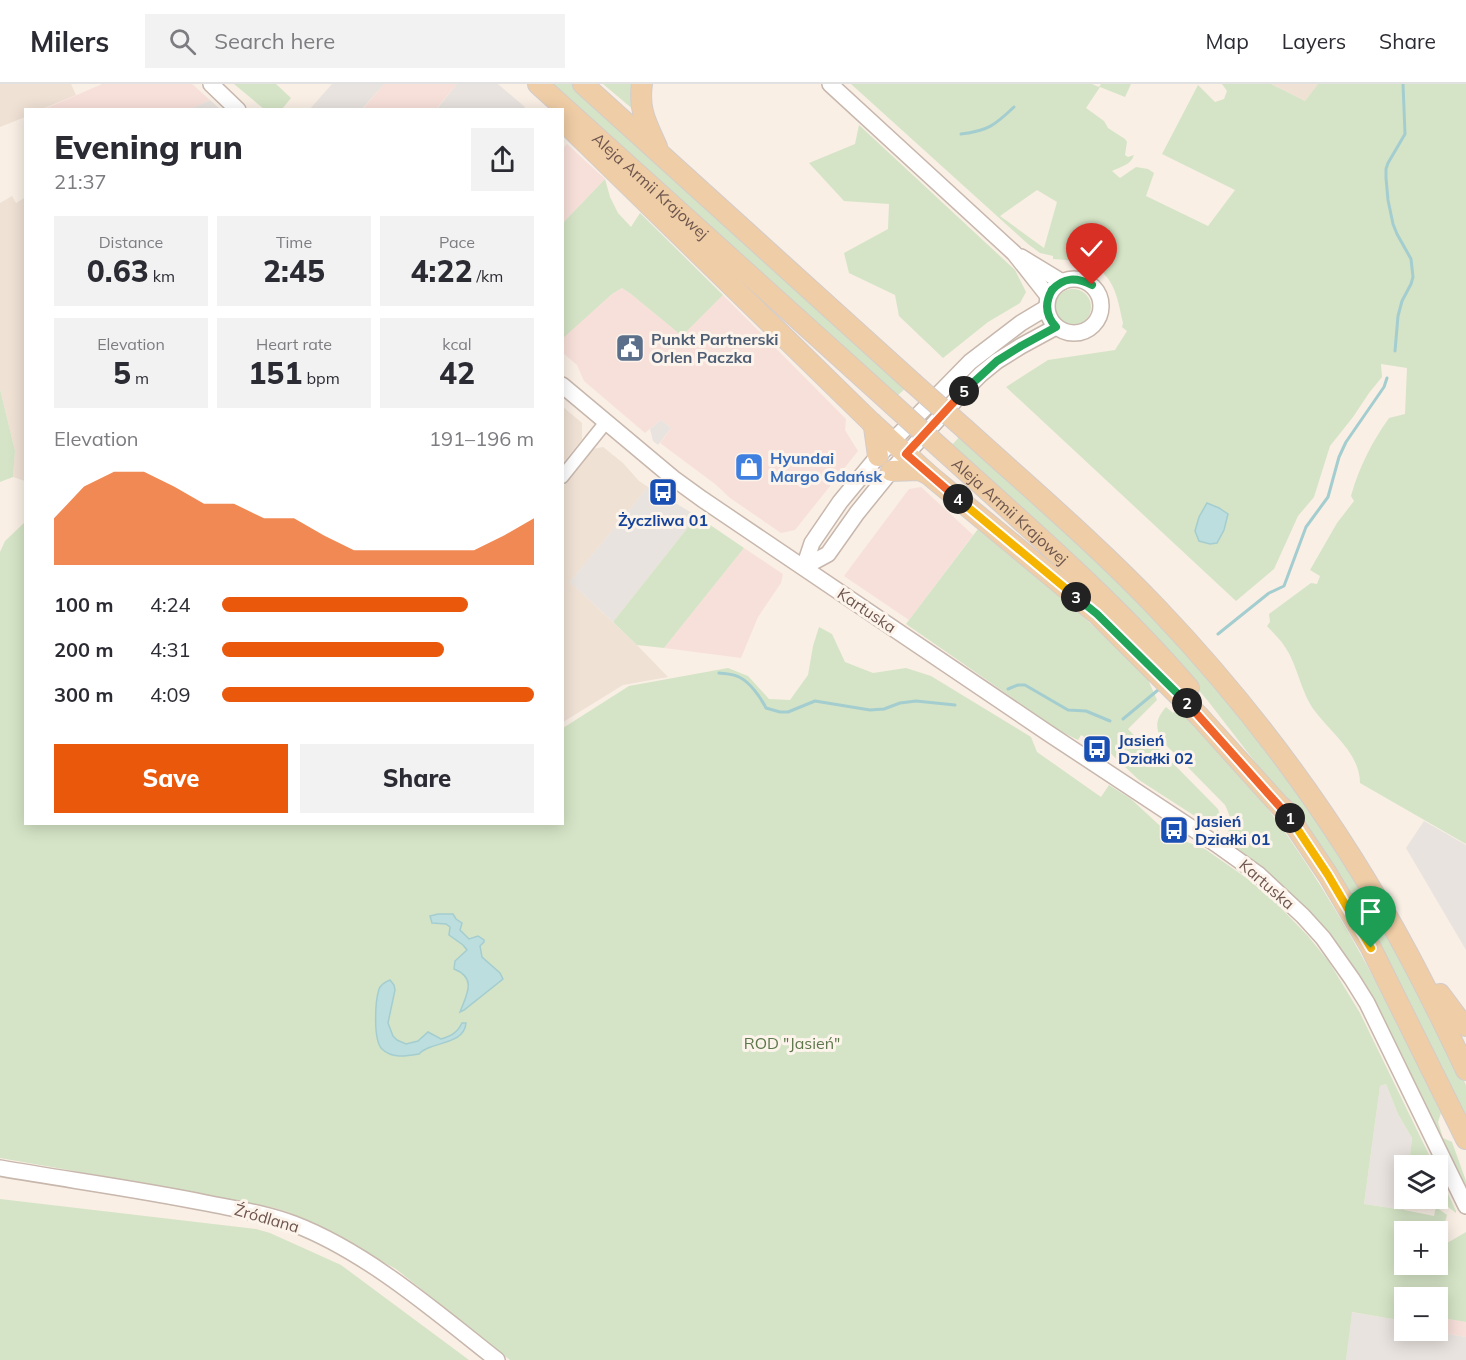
<!DOCTYPE html>
<meta charset="utf-8">
<style>
:root{--surface:#fff;--page:#f2f2f3;--text:#2b2b33;--muted:#7c7c81;--line:#e1e1e2;--accent:#ea580c}
body{margin:0;font-family:Mulish,sans-serif;background:var(--page);color:var(--text);height:100vh;display:flex;flex-direction:column;font-size:22px;white-space:nowrap}
*{box-sizing:border-box;margin:0}
p{font-size:20px;color:var(--muted)}
.icon{flex:none;width:33px;height:33px;fill:none;stroke:currentColor;stroke-width:2;stroke-linecap:round;stroke-linejoin:round}
.map{position:relative;flex:1;overflow:hidden}
.side{position:absolute;left:24px;top:24px;width:540px;height:717px;display:flex;flex-direction:column;background:var(--surface);border-radius:0px;box-shadow:0 3px 15px #0003}
.side>*{flex:none}
.fabs{position:absolute;left:1394px;top:1071px;display:grid;gap:12px}
.fabs a{display:grid;place-items:center;width:54px;height:54px;border-radius:0px;background:var(--surface);box-shadow:0 3px 15px #0003;font-size:30px}
.pin{position:absolute;display:grid;place-items:center;width:51px;height:51px;color:#fff;margin:-62px -26px;border-radius:50% 50% 50% 0;rotate:-45deg;box-shadow:0 0 6px #0007}
.pin .icon{rotate:45deg}
.km{position:absolute;width:30px;height:30px;margin:-15px;border-radius:50%;background:#222;color:#fff;font-size:16px;line-height:30px;text-align:center}
.round{display:grid;place-items:center;flex:none;width:63px;height:63px;border-radius:0px;background:var(--page)}
.summary{display:flex;align-items:center;justify-content:space-between;height:102px;padding:0 30px}
h1{font-size:33px;font-weight:800;line-height:45px}
.stats{display:grid;grid-template-columns:repeat(3,1fr);gap:9px;height:102px;padding:6px 30px}
.stats div{display:grid;align-content:center;border-radius:0px;background:var(--page);text-align:center}
.stats b{font-size:30px;font-weight:800}
.stats small{font-size:16px;font-weight:400}
.stats p{font-size:16px}
.chart{height:168px;padding:12px 30px}
.chart p{display:flex;justify-content:space-between}
.chart svg{width:100%;height:108px;margin-top:6px;fill:var(--accent);opacity:.7}
.cta{display:flex;gap:12px;margin-top:auto;padding:12px 30px}
.cta a{flex:1;height:69px;border-radius:0px;background:var(--accent);color:#fff;font-size:24px;font-weight:800;line-height:69px;text-align:center}
.cta a+a{background:var(--page);color:var(--text)}
ul{padding:0 30px;list-style:none;font-size:20px}
li{display:grid;grid-template-columns:96px 72px 1fr;align-items:center;height:45px}
li i{height:15px;border-radius:8px;background:var(--accent)}
header{display:flex;align-items:center;gap:36px;box-sizing:border-box;height:84px;padding:0 30px;background:var(--surface);border-bottom:2px solid var(--line)}
header strong{font-size:28px}
nav{display:flex;gap:33px;margin-inline-start:auto;font-size:21px}
.search{width:420px;height:54px;background:var(--page);display:flex;align-items:center;gap:15px;box-sizing:border-box;padding:0 21px;border-radius:0px;color:var(--muted);font-size:22px}
.map>svg:first-child{display:block}
.residential{fill:#efe1d4}
.commercial{fill:#f8e0da}
.industrial{fill:#e9e3df}
.green{fill:#d5e4c6;fill-rule:evenodd}
.water{fill:#bcdedf;stroke:#a4cdd0;stroke-width:1.5}
.lines{fill:none;stroke-linecap:round;stroke-linejoin:round}
.stream{stroke:#a4cdd0;stroke-width:3}
.minor-casing{stroke:#c8b7ad;stroke-width:15}
.tertiary-casing{stroke:#c8b7ad;stroke-width:18}
.primary-casing{stroke:#d4ccca;stroke-width:22}
.minor{stroke:#fff;stroke-width:12}
.tertiary{stroke:#fff;stroke-width:15}
.primary{stroke:#efcda6;stroke-width:20}
.primary-bridge-casing{stroke:#d4ccca;stroke-width:22;stroke-linecap:butt}
.primary-bridge{stroke:#efcda6;stroke-width:20}
.split-1-casing{stroke:#fff;stroke-width:12}
.split-2-casing{stroke:#fff;stroke-width:12}
.split-3-casing{stroke:#fff;stroke-width:12}
.split-4-casing{stroke:#fff;stroke-width:12}
.split-5-casing{stroke:#fff;stroke-width:12}
.split-6-casing{stroke:#fff;stroke-width:12}
.split-7-casing{stroke:#fff;stroke-width:12}
.split-1{stroke:#f5b400;stroke-width:8}
.split-2{stroke:#f0652b;stroke-width:8}
.split-3{stroke:#22a559;stroke-width:8}
.split-4{stroke:#f5b400;stroke-width:8}
.split-5{stroke:#f0652b;stroke-width:8}
.split-6{stroke:#22a559;stroke-width:8}
.split-7{stroke:#22a559;stroke-width:8}
.labels{text-anchor:middle;dominant-baseline:central;stroke-width:6;stroke-linejoin:round;paint-order:stroke}
.street-label{font-size:16px;fill:#6e564e;stroke:#fcf4eb}
.service-label{font-size:16px;font-weight:bold;fill:#4e5e75;stroke:#fcf4eb;text-anchor:start}
.shop-label{font-size:16px;font-weight:bold;fill:#366cbe;stroke:#fcf4eb;text-anchor:start}
.transit-label{font-size:16px;font-weight:bold;fill:#164399;stroke:#fcf4eb;text-anchor:start}
.park-label{font-size:16px;fill:#5c784b;stroke:#fcf4eb}
</style>
<header>
<strong>Milers</strong>
<div class="search"><svg class="icon" aria-label="search" viewBox="0 0 24 24"><circle cx="10" cy="10" r="6"/><path d="M15 15l6 6"/></svg>Search here</div>
<nav><a>Map</a><a>Layers</a><a>Share</a></nav>
</header>
<div class="map">
<svg width="1466" height="1276" viewBox="0 0 1466 1276">
<rect width="100%" height="100%" fill="#f9efe5"/>
<g class="residential">
<polygon points="0,0 71,0 76,11 42,25 26,26 25,33 0,43"/>
<polygon points="1271,0 1318,0 1305,17"/>
<polygon points="12,112 16,119 26,113 25,397 13,393 15,367 0,305 0,119"/>
<polygon points="563,323 582,339 582,355 563,379"/>
<polygon points="603,363 623,379 639,397 648,403 570,498 637,561 668,593 623,601 563,638 563,403 593,365"/>
</g>
<g class="commercial">
<polygon points="102,0 192,0 210,16 191,25 42,26"/>
<polygon points="384,0 457,0 436,25 362,26"/>
<polygon points="567,60 605,95 563,139 563,65"/>
<polygon points="622,204 631,210 682,252 723,211 846,335 845,346 858,367 795,446 781,449 730,414 715,400 660,359 671,344 661,336 645,349 584,297 577,281 563,269 562,254 612,210"/>
<polygon points="921,403 973,451 909,536 844,492 909,405"/>
<polygon points="744,464 783,490 781,499 758,533 741,574 664,564"/>
<polygon points="1437,1233 1466,1238 1466,1253 1428,1247 1437,1246"/>
</g>
<g class="industrial">
<polygon points="332,0 384,0 362,25 310,25"/>
<polygon points="457,0 498,0 525,23 523,26 436,26"/>
<polygon points="210,16 219,24 217,25 191,25"/>
<polygon points="661,336 671,344 658,361 653,357 650,345"/>
<polygon points="648,403 664,416 677,420 697,432 613,538 570,498"/>
<polygon points="1424,737 1466,761 1466,866 1406,764"/>
<polygon points="1386,1000 1398,1030 1412,1054 1409,1081 1404,1082 1404,1114 1405,1115 1404,1126 1364,1120 1380,1002"/>
<polygon points="1351,1228 1404,1237 1404,1246 1428,1247 1466,1253 1466,1276 1346,1276"/>
</g>
<g class="green">
<polygon points="234,0 276,0 291,14 282,25 264,25"/>
<polygon points="548,0 573,0 908,302 897,312"/>
<polygon points="603,0 634,0 635,27"/>
<path d="M851,0h241l7,3 2,-3h30l-6,13 -25,-10 -14,21 18,13 4,7 17,11 2,3 -2,13 3,2 6,-2c-3,10 -14,12 -22,16l8,7 16,-11 12,2 6,4 -8,23 62,30 27,-36 -73,-36 36,-69 17,17 9,-3 3,-8 -5,-7h49l34,17 13,-17h148v760l-106,-61c0,-30 -30,-51 -46,-73 -13,-18 -17,-46 -29,-63 -5,-8 -12,-14 -18,-21l3,-4 -1,-8 42,-31 6,1 3,-8 -10,-6 27,-47 17,-22 -3,-5c8,-29 21,-54 38,-78l16,-4 2,-46 -26,-4 1,13 -13,16 -16,24 -23,29 -16,51 -16,19 -24,53 -38,32 -230,-214 42,-27 67,-10 12,-19 -5,-4 1,-4c-6,-27 -9,-53 -41,-61 -9,-2 -19,-2 -29,-3v-3l-13,-3 -12,-9zM1037,106l20,12 -13,46 -44,-32z"/>
<polygon points="859,41 1015,186 1026,208 1020,219 988,238 943,274 899,232 895,211 849,189 844,169 888,145 889,120 844,117 809,79 855,60"/>
<polygon points="605,95 610,113 618,129 631,143 640,129 723,211 682,252 631,210 622,204 612,210 563,254 563,139"/>
<circle cx="1073" cy="223" r="18"/>
<polygon points="0,305 15,367 13,393 0,398"/>
<polygon points="962,350 1165,542 1293,698 1345,777 1396,863 1454,975 1466,1001 1466,1040 1279,709 1208,617 1155,555 951,362"/>
<polygon points="697,432 744,464 664,564 637,561 613,538"/>
<path d="M25,438l1,302h536l1,-96 66,-42 99,-18 20,8 21,23 21,1 18,-25 5,-29 6,-19 13,7 13,28 28,11 33,-5 25,8 100,61 6,15 64,45 8,-12 22,14 27,25 19,14 28,11 43,30 29,25 31,32 21,26 31,51 74,152h-25l3,-27 -14,-24 -12,-30 -6,2 -16,118 40,6 30,6 2,-9 11,8 -7,25 9,2 17,-10v90l-29,-5v-19h-33v23l-52,-9 -6,48h-836l-114,-91 -106,-56 -15,-5 -138,-26 -137,-24v-606l5,-11zM1404,1148h33v32h-33z"/>
<polygon points="978,445 1076,526 1146,591 1157,616 1128,645 1143,661 1146,658 1154,660 1218,725 1222,737 1218,747 1139,696 1108,667 1081,651 1078,656 1060,647 906,540"/>
<path d="M1181,622c25,29 51,57 75,87 76,98 133,209 185,320l-3,9 5,16 9,4 14,39v12l-107,-215 -134,-136c5,-18 9,-18 0,-37l-64,-65c-6,-15 -5,-21 5,-33l7,6z"/>
<polygon points="1439,1091 1456,1127 1456,1129 1439,1116 1444,1114 1437,1101 1437,1092"/>
<polygon points="0,1115 256,1145 270,1149 341,1181 469,1276 0,1276"/>
</g>
<g class="water">
<polygon points="1207,419 1219,424 1228,430 1224,446 1217,459 1210,460 1199,457 1195,447 1199,433"/>
<path d="M438,830h15l3,5 6,4 -2,7 9,9 9,-3 6,4v2l-4,4 2,11 18,16 3,6 -39,31 -4,2c7,-18 17,-34 -6,-43l1,-8 12,-11 -4,-5 -14,-10 1,-8 -4,-3 -14,-1 -2,-7z"/>
<path d="M390,896l4,5 1,5 -7,33 5,13 4,4 9,4 12,-3 10,-9 13,7c10,-3 16,-6 21,-16h4c-2,23 -36,18 -47,31 -12,2 -27,5 -37,-5 -9,-9 -7,-47 -3,-60 2,-5 6,-7 11,-9z"/>
</g>
<g class="lines">
<g class="stream">
<path d="M961,50c27,-3 34,-9 53,-27"/>
<polyline points="1395,267 1398,232 1402,217 1411,200 1413,193 1411,175 1397,150 1393,140 1388,116 1386,94 1386,85 1388,79 1405,50 1403,0"/>
<polyline points="1218,550 1269,509 1284,502 1306,443 1328,413 1339,373 1346,358 1384,303 1387,294"/>
<path d="M719,589c7,1 14,1 20,4 11,5 22,21 27,31l14,4h8l27,-11 55,9 14,-1 16,-6 16,-2 39,4"/>
<polyline points="1008,605 1018,601 1025,601 1068,626 1086,627 1110,637"/>
<polyline points="1123,635 1158,606"/>
</g>
<g class="minor-casing">
<polyline id="minor" points="562,393 606,338"/>
</g>
<g class="tertiary-casing">
<g id="tertiary">
<polyline points="211,0 238,26"/>
<polyline points="830,0 1014,169 1048,212"/>
<polyline points="1021,173 1062,198"/>
<circle cx="1074" cy="222" r="27"/>
<polyline points="562,301 673,394 702,415 1048,649 1216,760 1258,790 1303,832 1323,854 1352,895 1367,919 1466,1122"/>
<polyline points="804,483 812,459 840,418 878,372 970,278 1021,239 1046,224"/>
<polyline points="804,483 828,470 857,429 891,387 961,310 981,290 997,277 1021,262 1056,243"/>
<path d="M0,1084c69,12 137,21 206,35 29,6 60,10 88,21 73,28 142,88 203,136"/>
</g>
</g>
<g class="primary-casing">
<g id="primary">
<path id="s1" d="M538,0l354,320"/>
<polyline points="583,0 912,298"/>
<path d="M642,0c-4,26 5,40 15,63"/>
<polyline points="562,36 872,339 928,390 1097,530 1199,632 1290,733"/>
<polyline points="872,339 874,343 878,372"/>
<path d="M965,345c65,59 132,116 192,179 98,103 183,219 250,344 21,39 40,78 59,118"/>
<path id="s2" d="M945,368c84,76 170,150 244,236"/>
<polyline points="891,387 919,386 928,390"/>
<polyline points="1283,724 1328,791 1371,864 1466,1055"/>
<polyline points="1440,910 1460,937 1466,942"/>
</g>
</g>
<use href="#minor" class="minor"/>
<use href="#tertiary" class="tertiary"/>
<use href="#primary" class="primary"/>
<g class="primary-bridge-casing">
<g id="primary-bridge">
<polyline points="912,298 965,345"/>
<polyline points="892,320 945,368"/>
</g>
</g>
<use href="#primary-bridge" class="primary-bridge"/>
</g>
<g class="lines">
<g class="split-1-casing">
<polyline id="split-1" points="1290,734 1328,791 1371,864"/>
</g>
<g class="split-2-casing">
<polyline id="split-2" points="1187,619 1290,734"/>
</g>
<g class="split-3-casing">
<polyline id="split-3" points="1076,513 1097,530 1187,619"/>
</g>
<g class="split-4-casing">
<polyline id="split-4" points="958,415 1076,513"/>
</g>
<g class="split-5-casing">
<polyline id="split-5" points="958,415 906,370 964,307"/>
</g>
<g class="split-6-casing">
<path id="split-6" d="M964,307l33,-30 24,-15 35,-19c-10,-11 -12,-23 -4,-37"/>
</g>
<g class="split-7-casing">
<path id="split-7" d="M1052,206c12,-13 24,-13 40,-5"/>
</g>
<use href="#split-1" class="split-1"/>
<use href="#split-2" class="split-2"/>
<use href="#split-3" class="split-3"/>
<use href="#split-4" class="split-4"/>
<use href="#split-5" class="split-5"/>
<use href="#split-6" class="split-6"/>
<use href="#split-7" class="split-7"/>
</g>
<defs>
<g id="civic-square" transform="scale(1.5)"><rect x="-9" y="-9" width="18" height="18" rx="4" fill="#5c6f8a" stroke="#fcf4eb"/><path d="M-.6-6.5H3V-4.5H.6V-3L4-1V1h2V6H-6V1h2V-1L-.6-3ZM-1.2 2.5V6h2.4V2.5Z" fill="#fff"/></g>
<g id="shop-square" transform="scale(1.5)"><rect x="-9" y="-9" width="18" height="18" rx="4" fill="#3f7fe0" stroke="#fcf4eb"/><path d="M-5-2.5h2.3a2.7 3.5 0 0 1 5.4 0H5L5.5 6h-11ZM-1.5-2.5h3a1.5 2.3 0 0 0-3 0Z" fill="#fff"/></g>
<g id="bus-square" transform="scale(1.5)"><rect x="-9" y="-9" width="18" height="18" rx="4" fill="#1a4fb4" stroke="#fcf4eb"/><path d="M-5-6H5V4H4V6H2V4H-2V6H-4V4H-5ZM-3.5-4V0h7V-4ZM-3.5 1.2v1.5H-2V1.2ZM2 1.2v1.5H3.5V1.2Z" fill="#fff"/></g>
</defs>
<g fill-rule="evenodd">
<use href="#civic-square" x="630" y="264"/>
<use href="#shop-square" x="749" y="383"/>
<use href="#bus-square" x="663" y="408"/>
<use href="#bus-square" x="1097" y="665"/>
<use href="#bus-square" x="1174" y="746"/>
</g>
<g class="labels">
<g class="street-label">
<text stroke="none"><textPath href="#s1" startOffset="152">Aleja Armii Krajowej</textPath></text>
<text stroke="none"><textPath href="#s2" startOffset="88">Aleja Armii Krajowej</textPath></text>
<text transform="translate(867 526) rotate(34)">Kartuska</text>
<text transform="translate(1267 800) rotate(41)">Kartuska</text>
<text transform="translate(267 1134) rotate(16)">Źródlana</text>
</g>
<g class="service-label">
<text x="651" y="255">Punkt Partnerski<tspan x="651" dy="18">Orlen Paczka</tspan></text>
</g>
<g class="shop-label">
<text x="770" y="374">Hyundai<tspan x="770" dy="18">Margo Gdańsk</tspan></text>
</g>
<g class="transit-label">
<text x="663" y="436" text-anchor="middle">Życzliwa 01</text>
<text x="1118" y="656">Jasień<tspan x="1118" dy="18">Działki 02</tspan></text>
<text x="1195" y="737">Jasień<tspan x="1195" dy="18">Działki 01</tspan></text>
</g>
<g class="park-label">
<text x="792" y="959">ROD "Jasień"</text>
</g>
</g>
</svg>
<div class="fabs">
<a><svg class="icon" aria-label="layers" viewBox="0 0 24 24"><path d="M12 4l9 5-9 5-9-5zM3 14l9 5 9-5"/></svg></a>
<a>+</a>
<a>−</a>
</div>
<div class="pin" style="left:1371px;top:864px;background:#1e9e55"><svg class="icon" aria-label="arrive" viewBox="0 0 24 24"><path d="M6 21V4h12l-3 4 3 4H6"/></svg></div>
<div class="pin" style="left:1092px;top:201px;background:#d93025"><svg class="icon" aria-label="check" viewBox="0 0 24 24"><path d="M5 12l5 5 9-10"/></svg></div>
<b class="km" style="left:1290px;top:734px">1</b>
<b class="km" style="left:1187px;top:619px">2</b>
<b class="km" style="left:1076px;top:513px">3</b>
<b class="km" style="left:958px;top:415px">4</b>
<b class="km" style="left:964px;top:307px">5</b>
<section class="side">
<div class="summary"><div><h1>Evening run</h1><p>21:37</p></div><a class="round"><svg class="icon" aria-label="share" viewBox="0 0 24 24"><path d="M12 15V3M7 8l5-5 5 5M5 13v7h14v-7"/></svg></a></div>
<div class="stats">
<div><p>Distance</p><b>0.63<small> km</small></b></div>
<div><p>Time</p><b>2:45</b></div>
<div><p>Pace</p><b>4:22<small> /km</small></b></div>
</div>
<div class="stats">
<div><p>Elevation</p><b>5<small> m</small></b></div>
<div><p>Heart rate</p><b>151<small> bpm</small></b></div>
<div><p>kcal</p><b>42</b></div>
</div>
<div class="chart"><p><span>Elevation</span>191–196 m</p>
<svg viewBox="0 0 160 44" preserveAspectRatio="none"><path d="M0 44V25L10 12L20 6L30 6L40 12L50 19L60 19L70 25L80 25L90 32L100 38L110 38L120 38L130 38L140 38L150 32L160 25V44z"/></svg>
</div>
<ul>
<li><b>100 m</b>4:24<i style="width:79%"></i></li>
<li><b>200 m</b>4:31<i style="width:71%"></i></li>
<li><b>300 m</b>4:09<i style="width:100%"></i></li>
</ul>
<div class="cta"><a>Save</a><a>Share</a></div>
</section>
</div>
